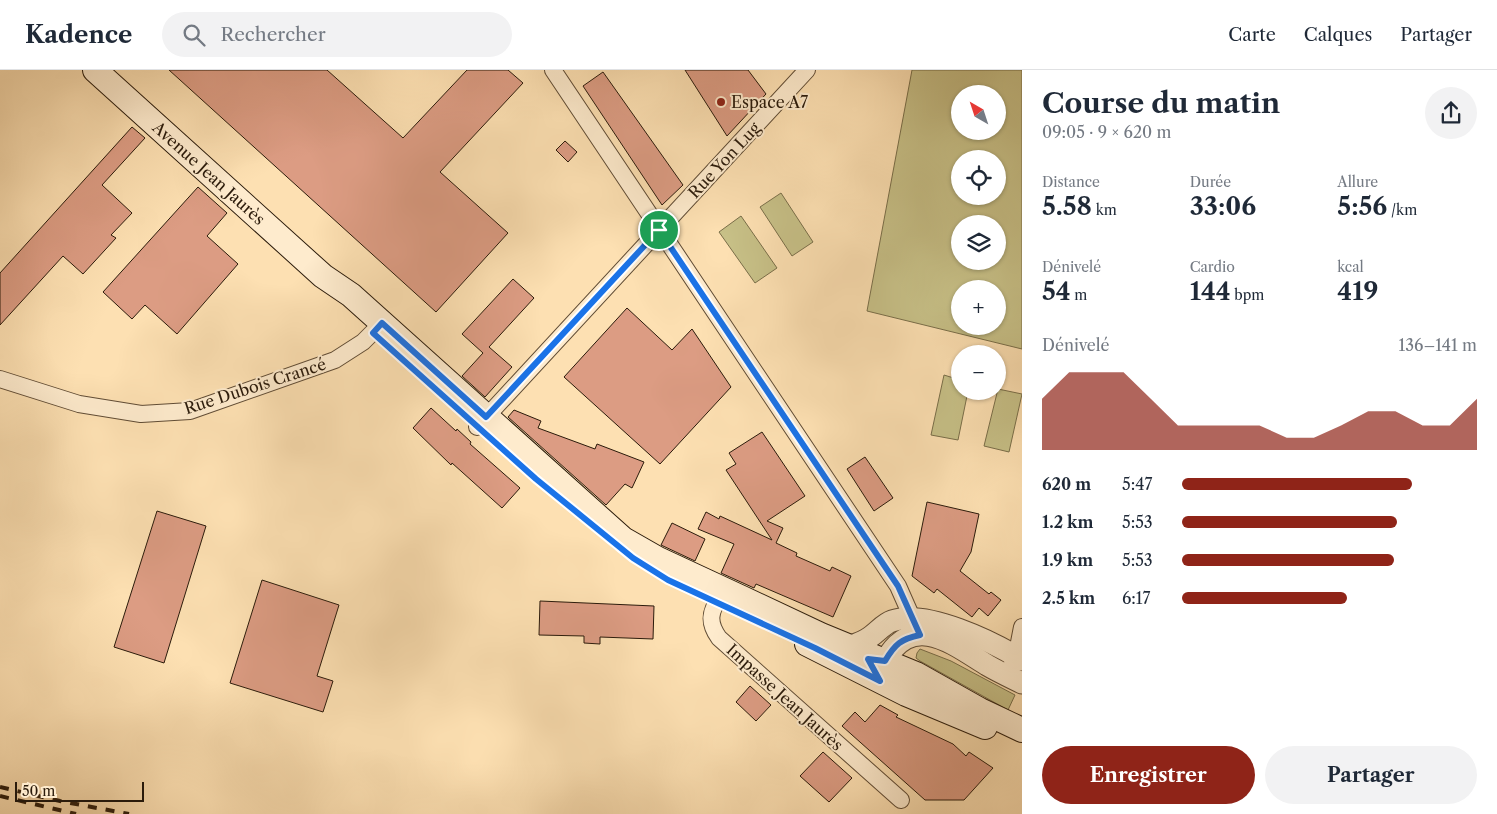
<!DOCTYPE html>
<html lang="fr">
<meta charset="utf-8">
<style>
:root{--surface:#fff;--page:#f2f2f3;--text:#1f2937;--muted:#747a83;--line:#e0e1e3;--accent:#8f2418}
body{margin:0;font-family:"Libre Caslon Text",serif;background:var(--page);color:var(--text);height:100vh;display:flex;flex-direction:column;font-size:19px;white-space:nowrap}
*{box-sizing:border-box;margin:0}
p{font-size:16px;color:var(--muted)}
.icon{flex:none;width:28px;height:28px;fill:none;stroke:currentColor;stroke-width:2;stroke-linecap:round;stroke-linejoin:round}
.map{position:relative;flex:1;overflow:hidden}
.panel{display:flex;flex-direction:column;background:var(--surface);width:475px}
.panel>*{flex:none}
.needle{width:32px;rotate:321deg}
.controls{position:absolute;left:951px;top:15px;display:grid;gap:10px}
.controls a{display:grid;place-items:center;width:55px;height:55px;border-radius:50%;background:var(--surface);box-shadow:0 1px 4px #0004;font-size:25px}
.scale{position:absolute;left:15px;bottom:12px;width:129px;box-sizing:border-box;padding-left:5px;border:2px solid #2b1b0b;border-top:0;font-size:14px;line-height:18px;white-space:nowrap;color:#2b1b0b;-webkit-text-stroke:4px #feebcd;paint-order:stroke}
.pin{position:absolute;display:grid;place-items:center;width:42px;height:42px;color:#fff;margin:-21px;border:2px solid #fff;border-radius:50%;box-shadow:0 1px 5px #0007}
.round{display:grid;place-items:center;flex:none;width:52px;height:52px;border-radius:26px;background:var(--page)}
.summary{display:flex;align-items:center;justify-content:space-between;height:85px;padding:0 20px}
h1{font-size:28px;font-weight:800;line-height:38px}
.stats{display:grid;grid-template-columns:repeat(3,1fr);gap:8px;height:85px;padding:5px 20px}
.stats div{display:grid;align-content:center}
.stats b{font-size:25px;font-weight:800}
.stats small{font-size:14px;font-weight:400}
.stats p{font-size:14px}
.chart{height:140px;padding:10px 20px}
.chart p{display:flex;justify-content:space-between}
.chart svg{width:100%;height:90px;margin-top:5px;fill:var(--accent);opacity:.7}
.button{display:flex;gap:10px;margin-top:auto;padding:10px 20px}
.button a{flex:1;height:58px;border-radius:30px;background:var(--accent);color:#fff;font-size:20px;font-weight:800;line-height:58px;text-align:center}
.button a+a{background:var(--page);color:var(--text)}
ul{padding:0 20px;list-style:none;font-size:16px}
li{display:grid;grid-template-columns:80px 60px 1fr;align-items:center;height:38px}
li i{height:12px;border-radius:6px;background:var(--accent)}
header{display:flex;align-items:center;gap:30px;box-sizing:border-box;height:70px;padding:0 25px;background:var(--surface);border-bottom:1px solid var(--line)}
header strong{font-size:24px}
nav{display:flex;gap:28px;margin-inline-start:auto;font-size:18px}
.search{width:350px;height:45px;background:var(--page);display:flex;align-items:center;gap:12px;box-sizing:border-box;padding:0 18px;border-radius:28px;color:var(--muted);font-size:19px}
main{display:flex;flex:1;min-height:0}
.map>svg:first-child{display:block}
.green{fill:#c7c087;stroke:#796e49;fill-rule:evenodd}
.building{fill:#dc9c83;stroke:#2b1b0b}
.lines{fill:none;stroke-linecap:round;stroke-linejoin:round}
.minor-casing{stroke:#604c35;stroke-width:18}
.tertiary-casing{stroke:#604c35;stroke-width:23}
.secondary-casing{stroke:#2b1b0b;stroke-width:26}
.minor{stroke:#feebcd;stroke-width:16}
.tertiary{stroke:#feebcd;stroke-width:21}
.secondary{stroke:#feebcd;stroke-width:24}
.rail{stroke:#2b1b0b;stroke-width:4;stroke-dasharray:9 9;stroke-linecap:butt}
.route-casing{stroke:#fff;stroke-width:10}
.route{stroke:#1a73e8;stroke-width:6}
.poi-dot{fill:#8f2418;stroke:#feebcd;stroke-width:2}
.labels{text-anchor:middle;dominant-baseline:central;stroke-width:4;stroke-linejoin:round;paint-order:stroke}
.poi-label{font-size:16px;fill:#2b1b0b;stroke:#feebcd;text-anchor:start}
.street-label{font-size:16px;fill:#2b1b0b;stroke:#feebcd}
</style>
<header>
<strong>Kadence</strong>
<div class="search"><svg class="icon" aria-label="search" viewBox="0 0 24 24"><circle cx="10" cy="10" r="6"/><path d="M15 15l6 6"/></svg>Rechercher</div>
<nav><a>Carte</a><a>Calques</a><a>Partager</a></nav>
</header>
<main>
<div class="map">
<svg width="1022" height="744" viewBox="0 0 1022 744">
<rect width="100%" height="100%" fill="#fde0b2"/>
<filter id="stains"><feTurbulence type="fractalNoise" baseFrequency=".004" numOctaves="4"/><feColorMatrix values="0 0 0 0 .2 0 0 0 0 .09 0 0 0 0 .02 0 0 0 .5 -.17"/></filter>
<radialGradient id="worn" r=".72"><stop offset=".6" stop-color="#630" stop-opacity="0"/><stop offset="1" stop-color="#630" stop-opacity=".3"/></radialGradient>
<g class="green">
<path d="M912,0h110v279l-155,-38zM960,24h38v37h-38zM960,89h38v37h-38zM960,154h38v37h-38zM960,219h38v37h-38z"/>
<polygon points="781,123 813,172 792,186 760,137"/>
<polygon points="741,146 777,198 755,213 719,162"/>
<polygon points="944,305 960,310 960,321 968,321 958,370 931,365"/>
<polygon points="998,319 1022,324 1009,382 984,376"/>
<polygon points="920,579 951,591 1015,625 1008,640 920,591 916,588 917,583"/>
</g>
<g class="building">
<polygon points="169,0 327,0 403,68 467,0 508,0 523,13 440,102 508,163 436,242"/>
<polygon points="685,0 748,0 766,24 727,66"/>
<polygon points="603,2 683,115 662,135 583,16"/>
<polygon points="132,57 145,68 102,115 132,143 111,165 116,168 83,204 63,186 0,255 0,203"/>
<polygon points="565,71 577,82 568,92 556,80"/>
<polygon points="198,117 227,143 207,166 238,194 177,264 145,235 132,249 103,222"/>
<polygon points="513,209 534,228 489,277 512,297 485,327 462,306 483,283 462,264"/>
<polygon points="627,238 672,280 692,259 731,317 660,394 564,307"/>
<polygon points="431,338 456,361 457,359 471,372 470,374 520,418 502,438 452,393 451,395 413,358"/>
<polygon points="514,340 541,351 538,358 595,379 597,374 644,392 632,418 625,414 606,435 508,347"/>
<polygon points="762,362 805,426 767,451 783,458 776,473 797,483 796,486 830,501 832,497 851,506 833,547 756,514 754,518 721,503 734,474 698,459 706,442 719,449 720,446 772,470 726,400 736,394 729,383"/>
<polygon points="865,387 893,428 874,441 847,399"/>
<polygon points="927,432 979,444 971,482 960,501 989,524 991,522 1001,530 988,546 979,538 972,547 937,519 934,523 912,506"/>
<polygon points="157,441 206,456 164,593 114,577"/>
<polygon points="672,453 705,469 695,491 661,475"/>
<polygon points="262,510 339,535 317,606 333,611 323,642 230,613"/>
<polygon points="540,531 654,536 653,569 600,567 600,574 584,573 584,566 539,565"/>
<polygon points="750,616 771,635 756,651 736,632"/>
<polygon points="880,635 898,645 896,647 953,674 966,686 969,682 993,698 964,730 925,730 842,656 855,642 865,652"/>
<polygon points="823,682 852,708 829,732 800,706"/>
</g>
<g class="lines">
<g class="minor-casing">
<g id="minor">
<polyline points="553,0 898,516 917,559"/>
<polyline points="0,309 79,334 141,344 190,341 335,290 363,272 382,253"/>
<polyline points="477,357 807,0"/>
<path d="M739,528l-18,-1c-12,14 -13,26 -2,41l182,162"/>
<polyline points="1012,594 1015,593 1022,557"/>
</g>
</g>
<g class="tertiary-casing">
<g id="tertiary">
<path d="M850,577c6,-3 12,-5 17,-8 9,-5 16,-15 25,-18 34,-12 101,21 130,39"/>
<path d="M869,589l16,2c28,-50 68,-17 102,4 12,7 23,12 35,18"/>
</g>
</g>
<g class="secondary-casing">
<g id="secondary">
<polyline points="95,0 323,206 351,225 623,469 658,489 742,528 821,565 916,604 980,640 1022,660"/>
<polyline points="807,574 906,624 985,657"/>
</g>
</g>
<use href="#minor" class="minor"/>
<use href="#tertiary" class="tertiary"/>
<use href="#secondary" class="secondary"/>
<g class="rail">
<polyline points="0,717 60,731 129,744"/>
<polyline points="0,726 76,744"/>
</g>
</g>
<g class="lines">
<g class="route-casing">
<path id="route" d="M659,160l239,356 22,49c-19,4 -25,9 -35,26l-17,-2 12,22 -65,-33 -147,-68 -35,-22 -97,-79 -163,-146 9,-10 104,94z"/>
</g>
<use href="#route" class="route"/>
</g>
<circle class="poi-dot" cx="721" cy="32" r="5"/>
<g class="labels">
<g class="poi-label">
<text x="731" y="32">Espace A7</text>
</g>
<g class="street-label">
<text transform="translate(724 90) rotate(-47)">Rue Yon Lug</text>
<text transform="translate(209 103) rotate(42)">Avenue Jean Jaurès</text>
<text transform="translate(255 316) rotate(-18)">Rue Dubois Crancé</text>
<text transform="translate(785 627) rotate(42)">Impasse Jean Jaurès</text>
</g>
</g>
<rect width="100%" height="100%" filter="url(#stains)"/>
<rect width="100%" height="100%" fill="url(#worn)"/>
</svg>
<div class="controls">
<a><svg class="needle" viewBox="-14 -14 28 28"><path d="M0-13l5 13h-10z" fill="#e53935"/><path d="M0 13l5-13h-10z" fill="#747a83"/></svg></a>
<a><svg class="icon" aria-label="locate" viewBox="0 0 24 24"><circle cx="12" cy="12" r="6"/><path d="M12 2v4M12 18v4M2 12h4M18 12h4"/></svg></a>
<a><svg class="icon" aria-label="layers" viewBox="0 0 24 24"><path d="M12 4l9 5-9 5-9-5zM3 14l9 5 9-5"/></svg></a>
<a>+</a>
<a>−</a>
</div>
<div class="scale">50 m</div>
<div class="pin" style="left:659px;top:160px;background:#1e9e55"><svg class="icon" aria-label="arrive" viewBox="0 0 24 24"><path d="M6 21V4h12l-3 4 3 4H6"/></svg></div>
</div>
<section class="panel">
<div class="summary"><div><h1>Course du matin</h1><p>09:05 · 9 × 620 m</p></div><a class="round"><svg class="icon" aria-label="share" viewBox="0 0 24 24"><path d="M12 15V3M7 8l5-5 5 5M5 13v7h14v-7"/></svg></a></div>
<div class="stats">
<div><p>Distance</p><b>5.58<small> km</small></b></div>
<div><p>Durée</p><b>33:06</b></div>
<div><p>Allure</p><b>5:56<small> /km</small></b></div>
</div>
<div class="stats">
<div><p>Dénivelé</p><b>54<small> m</small></b></div>
<div><p>Cardio</p><b>144<small> bpm</small></b></div>
<div><p>kcal</p><b>419</b></div>
</div>
<div class="chart"><p><span>Dénivelé</span>136–141 m</p>
<svg viewBox="0 0 160 44" preserveAspectRatio="none"><path d="M0 44V19L10 6L20 6L30 6L40 19L50 32L60 32L70 32L80 32L90 38L100 38L110 32L120 25L130 25L140 32L150 32L160 19V44z"/></svg>
</div>
<ul>
<li><b>620 m</b>5:47<i style="width:78%"></i></li>
<li><b>1.2 km</b>5:53<i style="width:73%"></i></li>
<li><b>1.9 km</b>5:53<i style="width:72%"></i></li>
<li><b>2.5 km</b>6:17<i style="width:56%"></i></li>
</ul>
<div class="button"><a>Enregistrer</a><a>Partager</a></div>
</section>
</main>
